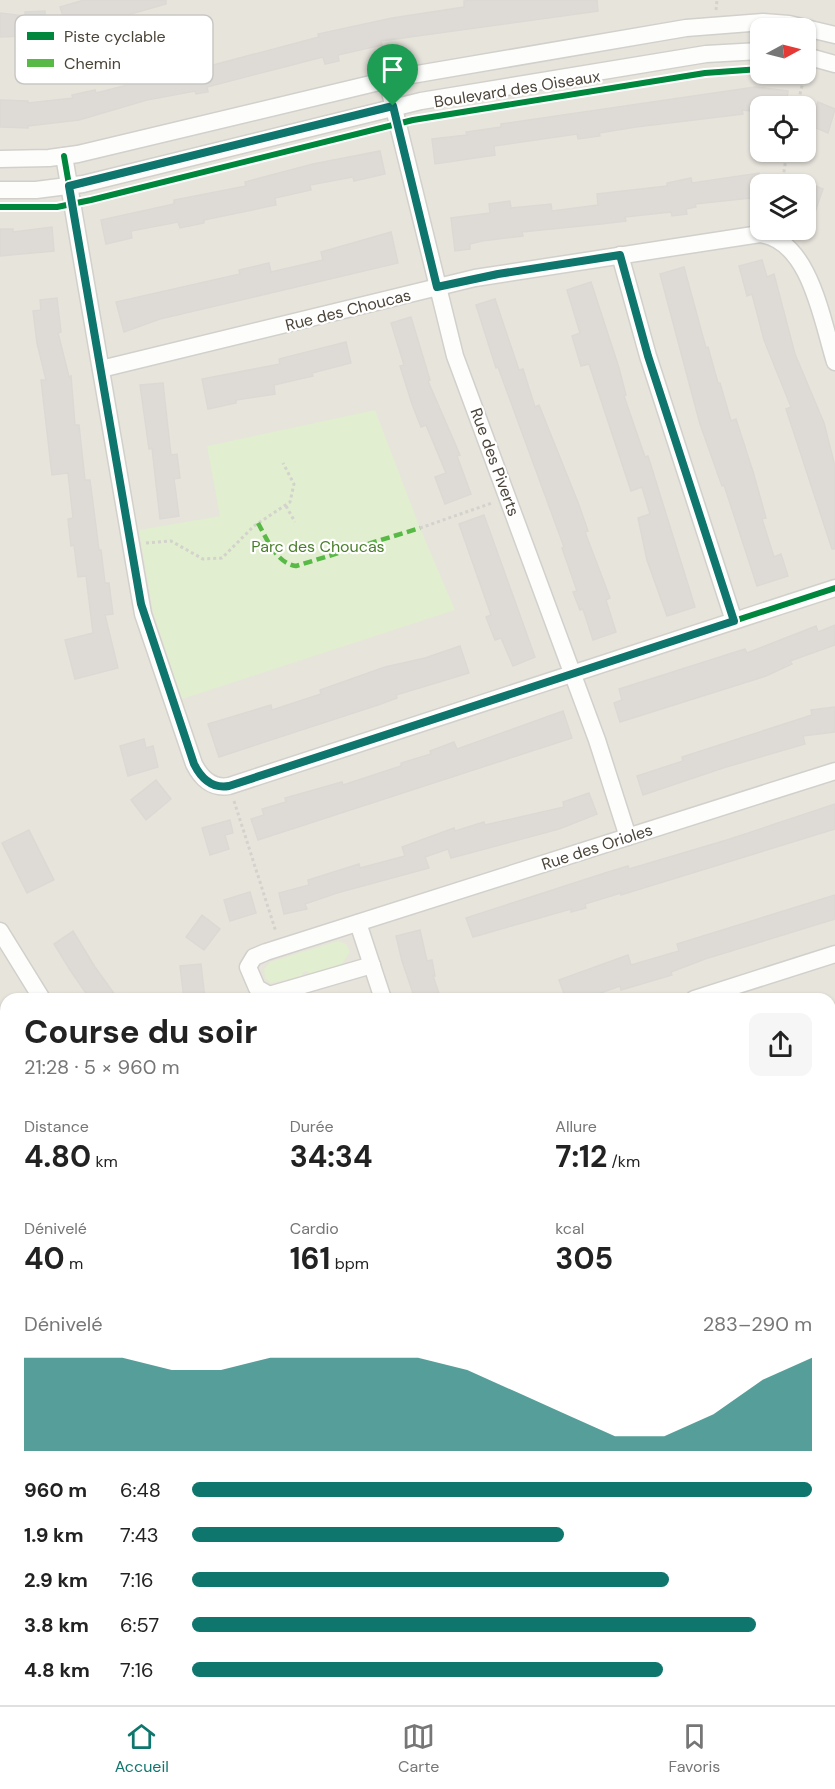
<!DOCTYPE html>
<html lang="fr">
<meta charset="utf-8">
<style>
:root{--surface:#fff;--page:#f6f6f6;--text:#222;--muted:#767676;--line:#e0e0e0;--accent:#0f766e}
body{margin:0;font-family:"DM Sans",sans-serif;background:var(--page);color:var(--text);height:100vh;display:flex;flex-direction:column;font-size:22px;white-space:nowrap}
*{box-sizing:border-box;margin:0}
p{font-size:20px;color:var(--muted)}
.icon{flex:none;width:33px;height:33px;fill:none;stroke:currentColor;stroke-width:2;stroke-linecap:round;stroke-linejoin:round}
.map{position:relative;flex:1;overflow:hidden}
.sheet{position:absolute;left:0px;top:993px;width:836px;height:712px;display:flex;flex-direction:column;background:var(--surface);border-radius:18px 18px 0 0;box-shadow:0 2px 4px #0004}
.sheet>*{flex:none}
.needle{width:39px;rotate:83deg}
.tools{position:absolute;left:750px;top:18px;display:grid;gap:12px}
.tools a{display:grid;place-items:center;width:66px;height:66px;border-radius:12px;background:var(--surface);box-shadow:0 2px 4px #0004;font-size:30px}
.pin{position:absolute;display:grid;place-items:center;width:51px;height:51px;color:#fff;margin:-62px -26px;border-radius:50% 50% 50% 0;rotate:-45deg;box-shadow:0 0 6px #0007}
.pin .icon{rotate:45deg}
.round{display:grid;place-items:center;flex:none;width:63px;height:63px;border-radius:12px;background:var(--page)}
.summary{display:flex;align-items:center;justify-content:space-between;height:102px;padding:0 24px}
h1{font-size:33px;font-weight:700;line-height:45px}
.figures{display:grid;grid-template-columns:repeat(3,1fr);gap:9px;height:102px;padding:6px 24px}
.figures div{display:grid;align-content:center}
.figures b{font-size:30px;font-weight:700}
.figures small{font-size:16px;font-weight:400}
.figures p{font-size:16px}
.chart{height:168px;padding:12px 24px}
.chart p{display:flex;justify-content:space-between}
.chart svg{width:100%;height:108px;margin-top:6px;fill:var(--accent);opacity:.7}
ul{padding:0 24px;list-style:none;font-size:20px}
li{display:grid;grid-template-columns:96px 72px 1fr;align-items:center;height:45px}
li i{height:15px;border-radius:8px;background:var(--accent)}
.tab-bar{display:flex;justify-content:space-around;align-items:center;height:84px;border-top:2px solid var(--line);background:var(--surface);font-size:16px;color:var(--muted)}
.tab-bar a{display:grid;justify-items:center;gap:3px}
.tab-bar .selected{color:var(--accent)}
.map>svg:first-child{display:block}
.residential{fill:#e7e4dc;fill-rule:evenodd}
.commercial{fill:#f3ebdf}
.industrial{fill:#e6e2de}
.green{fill:#e1eecf}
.building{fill:#dedbd6;stroke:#dcd9d4;stroke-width:1.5}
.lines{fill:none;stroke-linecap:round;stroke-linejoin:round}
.minor-casing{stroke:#d2d0cb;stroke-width:19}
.path{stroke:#d3d2cc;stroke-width:3;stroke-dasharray:3 3;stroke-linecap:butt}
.minor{stroke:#fdfdfc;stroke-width:16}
.quiet{stroke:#58b947;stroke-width:4.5;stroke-dasharray:9 4.5;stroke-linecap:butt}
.cycleway-casing{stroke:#fff;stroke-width:10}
.cycleway{stroke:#00873e;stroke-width:6}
.route-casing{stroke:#fff;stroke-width:12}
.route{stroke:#0f766e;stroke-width:8}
.labels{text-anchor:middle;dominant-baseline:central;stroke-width:4.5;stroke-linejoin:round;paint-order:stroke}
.street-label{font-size:16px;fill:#4b4439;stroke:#fff}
.park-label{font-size:16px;fill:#4a7f2a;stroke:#fff}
.key{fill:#fff;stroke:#c9c7c4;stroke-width:1.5}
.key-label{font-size:16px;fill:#4b4439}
</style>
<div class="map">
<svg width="835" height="1705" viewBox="0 0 835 1705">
<rect width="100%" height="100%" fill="#f4f2ee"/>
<g class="residential">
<path d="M0,0h835v1484l-5,2v-487h-824v30l-6,2zM760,28h46v46h-46zM760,106h46v46h-46zM760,184h46v46h-46z"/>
<polygon points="6,1038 6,1182 0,1184 0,1040"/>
<polygon points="6,1234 6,1543 0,1545 0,1236"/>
<polygon points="835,1568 835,1685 830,1667 830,1570"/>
<polygon points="525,1700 707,1700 709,1705 527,1705"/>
</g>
<polygon class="commercial" points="415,1700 525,1700 527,1705 419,1705"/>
<polygon class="industrial" points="6,1562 6,1700 181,1700 172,1705 0,1705 0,1564"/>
<g class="green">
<polygon points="375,410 420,528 455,610 182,699 153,612 139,530 220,516 207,446"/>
<polygon points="338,941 346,944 350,952 342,964 309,974 307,971 302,973 303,976 271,983 265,978 264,969 270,962"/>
<polygon points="830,1690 834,1705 712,1705 710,1700 830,1700"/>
</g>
<g class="building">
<polygon points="84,0 166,0 166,4 68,32 60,7"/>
<polygon points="476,0 597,0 598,11 381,41 382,45 338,55 339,61 325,64 323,57 207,87 208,92 196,94 195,91 147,100 79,120 28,126 28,128 0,127 0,100 28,101 28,103 73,98 72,95 95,90 96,93 143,81 142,77 166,72 166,76 213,65 319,37 318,34 392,18 464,7 464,1"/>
<polygon points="45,11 46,35 0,37 0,13 25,16 25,12"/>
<polygon points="755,87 788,91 786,106 760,106 760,112 742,110 743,114 636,127 599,133 600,136 578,139 577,134 494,146 495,155 435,164 432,139 467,135 466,132 501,127 501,124"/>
<polygon points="818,102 835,109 828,133 809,125"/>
<polygon points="380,151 385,174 354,181 353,177 310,185 311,190 275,198 276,205 204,220 204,223 180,228 178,222 131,231 132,238 106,244 101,220 174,204 174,200 246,186 245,182 313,164"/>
<polygon points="759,173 760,197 695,204 696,207 686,209 687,214 672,216 671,212 625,217 626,221 601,224 522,232 523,236 482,241 470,244 470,249 455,251 451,218 490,213 489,204 510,201 511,208 551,204 552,211 598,205 597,194 667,186 667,183 691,178 692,183"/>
<polygon points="806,182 823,189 807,235 806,234"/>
<polygon points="52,227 54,251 0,256 0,229 13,229 13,232"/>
<polygon points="391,232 398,263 160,319 124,332 116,302 240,274 239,270 269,263 271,272 323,260 321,252"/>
<polygon points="762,260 767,277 774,274 795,354 824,423 835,466 835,549 832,549 786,409 791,407 764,340 752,294 747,296 739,266"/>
<polygon points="684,267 706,348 708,347 718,383 720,383 731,421 736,419 754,475 766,518 762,519 774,557 781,554 788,576 757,586 724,485 722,486 700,424 660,274"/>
<polygon points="591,282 619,368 626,395 624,396 645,457 648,456 695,607 667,616 647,560 638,518 650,514 642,487 631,491 589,364 581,366 572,336 580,333 567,290"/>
<polygon points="57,298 61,332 58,333 69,377 71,376 75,425 79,425 85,480 90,480 99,550 101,550 105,583 109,583 113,614 105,615 118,668 75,679 65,640 93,633 86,576 78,577 74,545 71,546 68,519 73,518 68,473 52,475 41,380 46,380 37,343 33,311 41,310 40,300"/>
<polygon points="495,299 519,370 523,369 535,407 539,405 579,505 588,531 585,532 610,598 606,600 616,632 593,640 583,609 580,610 573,592 577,591 562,548 564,547 498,367 496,368 476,305"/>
<polygon points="411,317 430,380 428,381 460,455 457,456 471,494 445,504 435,477 446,473 426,425 421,427 412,404 400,366 404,365 391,323"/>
<polygon points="346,342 351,363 312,373 313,376 274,385 275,394 236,400 236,403 208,409 202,379 280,364 279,359"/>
<polygon points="163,383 171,455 177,454 180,478 174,479 179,516 160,519 152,448 149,449 140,385"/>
<polygon points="484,515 535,657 513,666 501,638 495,640 486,617 491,615 459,524"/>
<polygon points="835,625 835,645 790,661 792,664 766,676 620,722 614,703 622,700 619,689 745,649 747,653 816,626 818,632"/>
<polygon points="460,646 469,673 396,695 397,698 378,705 219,757 208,724 271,705 272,710 321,694 320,690 385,667 425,658"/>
<polygon points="835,707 835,732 803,736 805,744 723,768 643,795 637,776 683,761 682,757 812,715 811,710"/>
<polygon points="563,711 572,738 258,840 251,819 264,815 262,809 286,802 285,798 342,782 343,785 401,766 401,763 431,754 430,751 454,742 457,749"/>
<polygon points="144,739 146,748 153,746 158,767 128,776 120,746"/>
<polygon points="156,780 171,799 146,820 131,800"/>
<polygon points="589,793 597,814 559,829 451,858 448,849 425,857 429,868 337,893 305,904 307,909 284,914 279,893 309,885 308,880 359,864 360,868 405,856 402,847 454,828 455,831 484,822 485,825 564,807 563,802"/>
<polygon points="835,804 835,829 621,895 621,893 585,904 586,908 571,912 571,909 473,937 466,918 605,873 628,866 629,869 730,839"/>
<polygon points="230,820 233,833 225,835 229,849 210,855 202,828"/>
<polygon points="29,830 54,880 27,893 2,843"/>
<polygon points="250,892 256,913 230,921 224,900"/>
<polygon points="835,895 835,919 705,959 671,972 672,975 621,990 620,986 584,999 566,999 559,980 628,955 631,965 679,951 677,944"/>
<polygon points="202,915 220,929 204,950 186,937"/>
<polygon points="420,930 427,961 432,960 435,976 433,976 441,999 415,999 402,961 396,936"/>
<polygon points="73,931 95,967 118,999 90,999 70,970 54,944"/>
<polygon points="201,964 205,999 184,999 180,966"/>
</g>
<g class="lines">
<g class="minor-casing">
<g id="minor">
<polyline points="806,56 835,64"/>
<polyline points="387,80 455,356 597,740 628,837"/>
<path d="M64,156l79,458 51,150c7,14 18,25 35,22l606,-198"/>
<polyline points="0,159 49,158 78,154 400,77 686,28 763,22 789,24 835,35"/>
<polyline points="0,190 36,190 83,184 421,101 706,54 760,51"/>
<polyline points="620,255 648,356 734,621"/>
<path d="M101,369l374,-91 285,-44c50,6 62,87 75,128"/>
<polyline points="358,923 383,999"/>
<polyline points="0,931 42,999"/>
<polyline points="372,965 269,995 257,988 248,967 254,957 266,952 835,771"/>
<polyline points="694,999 835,954"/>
<polyline points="830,1139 835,1137"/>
<polyline points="830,1225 835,1241"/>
<polyline points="0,1227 6,1225"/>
<polyline points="6,1320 0,1322 6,1342"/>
<polyline points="0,1387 6,1385"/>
<polyline points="830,1512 835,1511"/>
<polyline points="830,1543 835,1541"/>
<polyline points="0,1579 6,1577"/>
<polyline points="0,1657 6,1672"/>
<polyline points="17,1700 19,1705"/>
<polyline points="425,1700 429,1705"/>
<polyline points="616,1700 619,1705"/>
<polyline points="121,1705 136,1700"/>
<polyline points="219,1705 232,1700"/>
<polyline points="316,1705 334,1700"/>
</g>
</g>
<g class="path">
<polyline points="716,10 717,0"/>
<polyline points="797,106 805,74"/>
<polyline points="782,184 787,152"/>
<polyline points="286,506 295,522"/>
<polyline points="420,528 492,503"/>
<polyline points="146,543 171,541 203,559 222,558 254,526 290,502 294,484 283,463"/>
<polyline points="234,801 276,932"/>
<polyline points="830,1273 834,1272"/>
<polyline points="755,1700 756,1705"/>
<polyline points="787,1700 797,1705"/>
<polyline points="777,1705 780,1700"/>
</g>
<use href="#minor" class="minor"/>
<g class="quiet">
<path d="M258,523c9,16 18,40 38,43l124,-38"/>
<polyline points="0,1035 6,1033"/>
</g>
<g class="cycleway-casing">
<g id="cycleway">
<path d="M64,156l79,458 51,150c7,14 18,25 35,22l606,-198"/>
<polyline points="0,207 57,207 91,200 413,120 705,73 760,69"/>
</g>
</g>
<use href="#cycleway" class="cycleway"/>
</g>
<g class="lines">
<g class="route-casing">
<path id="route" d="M393,106l44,181 61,-13 122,-19 28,101 86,265 -505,165c-17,3 -28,-8 -35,-22l-53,-160 -72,-418z"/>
</g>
<use href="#route" class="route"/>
</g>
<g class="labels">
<g class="street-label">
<text transform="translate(517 89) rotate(-9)">Boulevard des Oiseaux</text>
<text transform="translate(348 310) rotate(-14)">Rue des Choucas</text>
<text transform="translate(495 462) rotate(70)">Rue des Piverts</text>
<text transform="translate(597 847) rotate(-18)">Rue des Orioles</text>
</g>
<g class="park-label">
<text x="318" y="546">Parc des Choucas</text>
</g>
</g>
<rect x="15" y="15" width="198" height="69" rx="9" class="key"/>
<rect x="27" y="32" width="27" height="8" fill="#00873e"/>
<rect x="27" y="59" width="27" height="8" fill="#58b947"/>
<g class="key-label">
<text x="64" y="42">Piste cyclable</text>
<text x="64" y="69">Chemin</text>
</g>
</svg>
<div class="tools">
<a><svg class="needle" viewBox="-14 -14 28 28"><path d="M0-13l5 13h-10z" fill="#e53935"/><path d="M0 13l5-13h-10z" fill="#767676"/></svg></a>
<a><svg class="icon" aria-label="locate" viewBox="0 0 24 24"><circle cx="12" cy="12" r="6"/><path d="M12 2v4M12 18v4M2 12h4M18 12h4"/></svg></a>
<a><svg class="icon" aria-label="layers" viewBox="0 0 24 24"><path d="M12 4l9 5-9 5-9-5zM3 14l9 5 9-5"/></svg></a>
</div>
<div class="pin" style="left:393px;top:106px;background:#1e9e55"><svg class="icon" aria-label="arrive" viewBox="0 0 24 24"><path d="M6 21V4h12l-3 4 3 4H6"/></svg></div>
<section class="sheet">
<div class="summary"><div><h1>Course du soir</h1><p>21:28 · 5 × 960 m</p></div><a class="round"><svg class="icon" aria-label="share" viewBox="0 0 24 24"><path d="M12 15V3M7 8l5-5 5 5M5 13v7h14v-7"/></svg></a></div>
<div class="figures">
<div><p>Distance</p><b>4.80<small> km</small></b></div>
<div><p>Durée</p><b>34:34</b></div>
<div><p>Allure</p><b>7:12<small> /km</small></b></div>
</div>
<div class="figures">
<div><p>Dénivelé</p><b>40<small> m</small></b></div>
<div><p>Cardio</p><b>161<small> bpm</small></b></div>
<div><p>kcal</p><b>305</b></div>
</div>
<div class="chart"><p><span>Dénivelé</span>283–290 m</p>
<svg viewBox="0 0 160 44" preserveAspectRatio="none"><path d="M0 44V6L10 6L20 6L30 11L40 11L50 6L60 6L70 6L80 6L90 11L100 20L110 29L120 38L130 38L140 29L150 15L160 6V44z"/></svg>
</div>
<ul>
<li><b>960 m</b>6:48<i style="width:100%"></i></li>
<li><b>1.9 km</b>7:43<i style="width:60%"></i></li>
<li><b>2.9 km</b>7:16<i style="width:77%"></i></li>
<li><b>3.8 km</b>6:57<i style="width:91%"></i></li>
<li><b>4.8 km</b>7:16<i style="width:76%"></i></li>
</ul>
</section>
</div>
<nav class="tab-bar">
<a class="selected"><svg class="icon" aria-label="home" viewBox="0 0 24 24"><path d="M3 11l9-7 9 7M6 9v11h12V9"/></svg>Accueil</a>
<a><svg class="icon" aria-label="map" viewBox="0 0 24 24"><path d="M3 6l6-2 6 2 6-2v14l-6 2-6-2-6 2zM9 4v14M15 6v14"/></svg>Carte</a>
<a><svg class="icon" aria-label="saved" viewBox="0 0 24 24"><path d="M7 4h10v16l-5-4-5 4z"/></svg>Favoris</a>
</nav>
